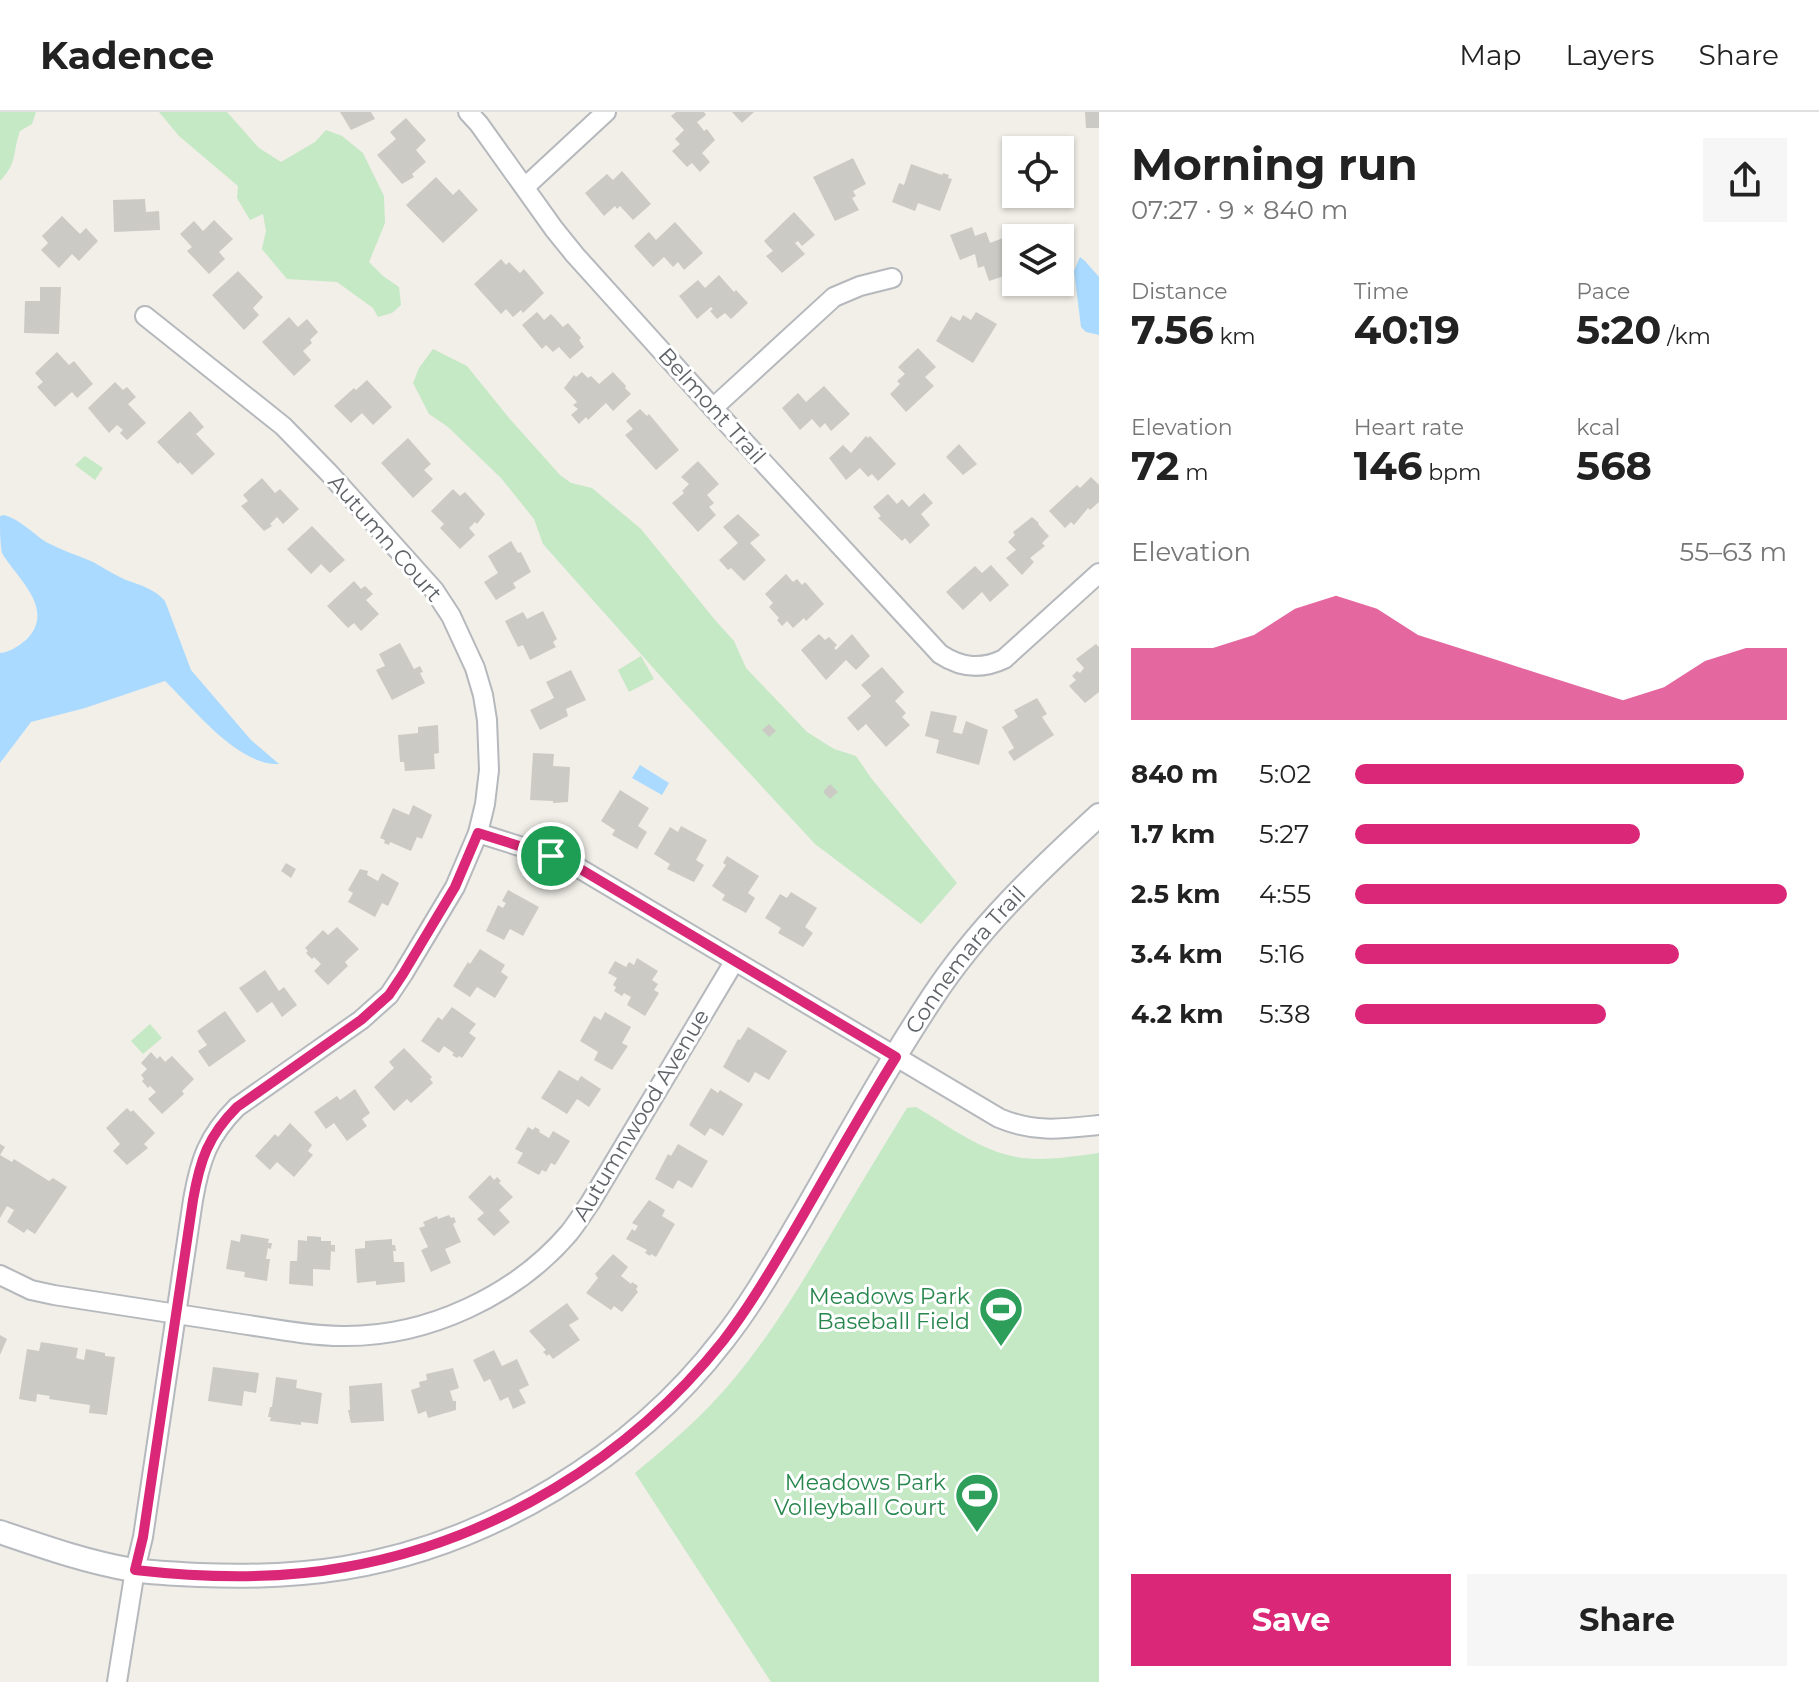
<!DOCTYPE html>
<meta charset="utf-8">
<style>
:root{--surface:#fff;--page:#f6f6f6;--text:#222;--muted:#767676;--line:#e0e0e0;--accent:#db2777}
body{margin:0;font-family:Montserrat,sans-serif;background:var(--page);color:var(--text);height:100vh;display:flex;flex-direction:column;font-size:30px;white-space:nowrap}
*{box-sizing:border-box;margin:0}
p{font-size:26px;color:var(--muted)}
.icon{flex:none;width:44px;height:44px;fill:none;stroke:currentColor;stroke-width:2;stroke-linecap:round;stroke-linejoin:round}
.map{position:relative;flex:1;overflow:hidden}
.panel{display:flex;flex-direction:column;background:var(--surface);width:720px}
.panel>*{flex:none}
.buttons{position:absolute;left:1002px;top:24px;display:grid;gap:16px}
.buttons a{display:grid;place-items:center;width:72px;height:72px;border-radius:0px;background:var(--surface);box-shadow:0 2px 6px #0004;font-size:40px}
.pin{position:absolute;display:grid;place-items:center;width:68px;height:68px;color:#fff;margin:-34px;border:4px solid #fff;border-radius:50%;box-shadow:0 2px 8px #0007}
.round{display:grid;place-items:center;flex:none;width:84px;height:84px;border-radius:0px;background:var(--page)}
.headline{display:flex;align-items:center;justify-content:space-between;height:136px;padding:0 32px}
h1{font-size:44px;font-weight:700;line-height:60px}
.stats{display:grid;grid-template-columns:repeat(3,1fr);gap:12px;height:136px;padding:8px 32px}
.stats div{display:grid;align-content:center}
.stats b{font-size:40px;font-weight:700}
.stats small{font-size:22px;font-weight:400}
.stats p{font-size:22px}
.chart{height:224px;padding:16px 32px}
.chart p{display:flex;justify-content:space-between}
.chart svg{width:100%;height:144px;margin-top:8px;fill:var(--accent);opacity:.7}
.cta{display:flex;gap:16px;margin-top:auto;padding:16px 32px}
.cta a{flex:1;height:92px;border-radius:0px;background:var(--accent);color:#fff;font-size:32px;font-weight:700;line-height:92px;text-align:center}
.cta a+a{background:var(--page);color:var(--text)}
ul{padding:0 32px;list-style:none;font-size:26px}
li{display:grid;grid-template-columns:128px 96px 1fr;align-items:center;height:60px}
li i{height:20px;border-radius:10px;background:var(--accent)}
header{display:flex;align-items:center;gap:48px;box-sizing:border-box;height:112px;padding:0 40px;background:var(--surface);border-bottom:2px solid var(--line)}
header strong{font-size:38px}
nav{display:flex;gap:44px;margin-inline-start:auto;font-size:28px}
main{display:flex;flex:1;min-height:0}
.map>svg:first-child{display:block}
.green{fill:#c5e8c5}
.water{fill:#aadaff}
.building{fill:#cccac5}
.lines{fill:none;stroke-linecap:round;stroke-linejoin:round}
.minor-casing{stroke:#b5b8bc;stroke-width:22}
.tertiary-casing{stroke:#b5b8bc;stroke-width:26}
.minor{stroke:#fff;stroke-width:18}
.tertiary{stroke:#fff;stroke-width:22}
.route-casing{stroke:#fff;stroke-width:16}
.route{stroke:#db2777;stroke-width:10}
.labels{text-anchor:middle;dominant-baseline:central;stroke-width:6;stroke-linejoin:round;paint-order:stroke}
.street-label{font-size:22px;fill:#5f6368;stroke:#fff}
.leisure-label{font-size:22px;fill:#27864d;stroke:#fff;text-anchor:end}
</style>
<header>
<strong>Kadence</strong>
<nav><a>Map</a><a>Layers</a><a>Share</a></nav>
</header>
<main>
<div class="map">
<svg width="1099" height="1570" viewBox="0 0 1099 1570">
<rect width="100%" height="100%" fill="#f1efe8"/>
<g class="green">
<path d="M0,0h36l-4,12 -12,7c-8,23 -2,31 -20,50z"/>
<polygon points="159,0 227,0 259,36 281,50 315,30 326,18 342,24 363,41 384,84 385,111 369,150 383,164 399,175 401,193 392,201 378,205 373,196 337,170 287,167 262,137 266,119 263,102 250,108 237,86 238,74 179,24"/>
<polygon points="433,237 467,254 509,306 560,363 571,371 592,376 641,417 715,508 734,529 746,556 807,620 834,637 856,644 871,666 957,771 921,812 815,732 680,586 543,432 534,407 501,366 448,315 429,302 413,271 419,256"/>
<polygon points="85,344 103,356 95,368 75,353"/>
<polygon points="641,544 654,567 629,580 618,558"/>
<polygon points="150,912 162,926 143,942 131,929"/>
<path d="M916,995c33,19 68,47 108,51 25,3 50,-2 75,-5v529h-328l-136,-209c35,-29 69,-58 98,-93 35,-42 64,-89 92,-136 27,-45 54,-91 82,-136z"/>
</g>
<g class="water">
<polygon points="1080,145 1085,149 1099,165 1099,223 1086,220 1081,215 1074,159"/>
<path d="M4,403c16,4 28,18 42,27 15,8 31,13 47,20 11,6 22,13 33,18 16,6 27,8 39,21l26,69 60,70 28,24c-41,2 -86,-56 -114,-83l-80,27 -54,14 -31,41v-110c10,-1 19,-7 27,-14 29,-31 -10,-60 -25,-86 -2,-9 -2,-27 -2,-37z"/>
<polygon points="640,653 669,671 662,683 632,666"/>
</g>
<g class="building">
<polygon points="340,0 371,0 375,7 351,18"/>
<polygon points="676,0 704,0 706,3 697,10 704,19 707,17 715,28 702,41 710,50 700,60 692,51 687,55 672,39 680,32 675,27 684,18 671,4"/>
<polygon points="732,0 754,0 742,11"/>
<polygon points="1085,0 1099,0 1099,16 1086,16"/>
<polygon points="406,6 426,28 416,38 426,50 412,62 414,65 402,72 377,43 396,27 390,20"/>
<polygon points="853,46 866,72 853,79 856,84 852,86 859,98 835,109 813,65"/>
<polygon points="911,52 942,63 943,61 949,63 948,66 952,67 940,99 918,91 915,99 892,90 899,71 904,73"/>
<polygon points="622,59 651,92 633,108 620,94 617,97 615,94 604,104 585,81 607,62 613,68"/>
<polygon points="436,65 453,83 459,77 478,98 443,131 406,93"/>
<polygon points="145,87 146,100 159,99 160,118 114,120 113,88"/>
<polygon points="794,100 815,123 802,134 798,129 795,131 805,142 782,161 766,144 773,139 764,129"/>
<polygon points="62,104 80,122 86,116 98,129 79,149 72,142 59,156 41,138 48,131 42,124"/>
<polygon points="214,108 233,127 219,140 225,147 209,162 187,139 192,135 180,122 194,109 203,119"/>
<polygon points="675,110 703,141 684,158 678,150 673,155 664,145 653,155 634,134 649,120 656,128"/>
<polygon points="972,115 975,124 986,120 990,131 1003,126 1009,144 1012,143 1016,160 989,169 984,154 978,156 975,142 960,148 950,123"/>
<polygon points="501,147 506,153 509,150 520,161 524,157 544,181 523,201 521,198 513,205 506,197 501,202 474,172"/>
<polygon points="238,159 263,185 253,196 259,203 244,218 212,183"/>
<polygon points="719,163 734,180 736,178 748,191 731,207 725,201 717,207 710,199 713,197 711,195 697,207 679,184 698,168 705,176"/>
<polygon points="40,175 61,175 59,222 24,221 25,189 40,189"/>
<polygon points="537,200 544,208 551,202 563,215 568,211 581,226 579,228 584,235 570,247 559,235 553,240 546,233 542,237 522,213"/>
<polygon points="976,200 997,212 973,251 936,229 951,204 960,209 963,203 971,208"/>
<polygon points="289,205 298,215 307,207 318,220 310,228 312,231 303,239 311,248 294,264 262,230"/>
<polygon points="918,236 936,255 925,265 934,274 906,300 890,282 900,272 897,269 905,262 898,255"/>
<polygon points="57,240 69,253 74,249 93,272 77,286 72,280 55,295 37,275 43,270 35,261"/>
<polygon points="582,260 588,266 591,264 599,272 613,260 626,274 625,276 631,282 613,299 606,291 588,308 586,305 579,312 571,303 578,297 573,293 577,290 564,276 574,263 576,265"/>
<polygon points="367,268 392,295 373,313 362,301 351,311 334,294 354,276 356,278"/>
<polygon points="115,270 123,278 127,275 136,285 128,292 146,311 127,328 120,321 123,318 117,313 109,321 88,296"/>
<polygon points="824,274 850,302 831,319 825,311 820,316 812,307 800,318 782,296 798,281 806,290"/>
<polygon points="640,297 647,304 649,302 679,338 656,358 625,323 633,317 626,309"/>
<polygon points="190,299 204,315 196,322 215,342 192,363 180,350 178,352 157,330"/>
<polygon points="866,324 868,326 870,324 896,352 878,369 872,362 868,365 860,356 846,368 829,346 843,333 851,341"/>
<polygon points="408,326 431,352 424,358 433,367 413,386 381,351"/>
<polygon points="959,332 977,352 963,363 946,345"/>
<polygon points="698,349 719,372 707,383 714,391 709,395 716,403 698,420 672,391 684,381 682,379 689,372 681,365"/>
<polygon points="1091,365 1099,373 1099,390 1090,398 1088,396 1074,413 1071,410 1065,416 1049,399 1077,373 1080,376"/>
<polygon points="262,366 275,381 280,377 299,397 283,412 277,405 270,412 272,414 264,419 241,394 248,389 243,383"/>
<polygon points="453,377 460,384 465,380 485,402 477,412 475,410 469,416 475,423 460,437 440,416 444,412 431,399"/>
<polygon points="924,381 933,391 921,402 930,413 910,432 905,426 902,429 878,406 881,404 873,395 888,382 897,392 902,387 909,395"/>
<polygon points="738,402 760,423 750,431 766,448 744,469 731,456 728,458 719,448 738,431 723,415"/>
<polygon points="1032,405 1039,411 1038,412 1049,424 1042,431 1045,434 1030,446 1034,450 1022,463 1006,446 1016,438 1008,430 1015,423 1013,420"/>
<polygon points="312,414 345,448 330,461 321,452 311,462 287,437"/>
<polygon points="511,429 518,441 521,440 531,460 513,471 516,476 496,488 484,470 498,461 488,444"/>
<polygon points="991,453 1009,473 990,490 982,480 963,498 946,480 975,454 982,461"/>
<polygon points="786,462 793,470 797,467 802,473 805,470 824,492 806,509 804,506 793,516 787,509 782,514 777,508 779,506 769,495 773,491 765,482"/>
<polygon points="354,469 361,477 365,474 373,482 366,488 379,502 361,519 354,511 348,516 327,494"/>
<polygon points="543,499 557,527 553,530 556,535 530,548 523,533 518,535 505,509 523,500 527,507"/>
<polygon points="819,522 825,528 829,525 837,533 834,536 836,538 852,522 870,544 856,558 846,548 826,568 801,538"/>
<polygon points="400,531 414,557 420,554 423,560 420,561 425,571 392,588 376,558 385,554 379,542"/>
<polygon points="1096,532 1099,535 1099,580 1085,591 1069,574 1076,568 1072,564 1077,559 1080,561 1084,556 1076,547"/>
<polygon points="882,555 904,580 895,589 906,601 902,605 910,613 886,635 866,612 858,619 847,606 871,584 861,573"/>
<polygon points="571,558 586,588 566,597 568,604 540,618 530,598 554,586 546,570"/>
<polygon points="1037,586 1047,602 1042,605 1054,623 1014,649 1008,640 1014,636 1002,615 1018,605 1014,598"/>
<polygon points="931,599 957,604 953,620 962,622 966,609 988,618 979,653 936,641 939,628 925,624"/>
<polygon points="769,612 776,619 769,625 762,618"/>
<polygon points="438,613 439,641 434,642 435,657 405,659 404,650 400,650 398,623 418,621 418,615"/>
<polygon points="533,641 554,642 553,654 570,655 568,690 553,691 553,689 530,688"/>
<polygon points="830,672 838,680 830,687 823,680"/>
<polygon points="620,678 649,696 638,714 647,720 637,737 612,723 615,718 601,709"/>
<polygon points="413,693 432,703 422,727 417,725 411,739 390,730 389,733 384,731 385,728 380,726 393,696 409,703"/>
<polygon points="681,714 707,728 696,748 704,753 694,770 667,757 670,752 654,742 670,715 678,720"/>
<polygon points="727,744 759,764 748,781 755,786 746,801 722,788 725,783 712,774 726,753 723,751"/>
<polygon points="286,751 296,757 291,766 281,759"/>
<polygon points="360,757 368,759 367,763 378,769 382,761 399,771 388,794 382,791 375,805 348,790 353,781 348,778"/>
<polygon points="508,778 539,795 523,824 510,817 504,828 486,819 498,793 503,796 506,791 502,789"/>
<polygon points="791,780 817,796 805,815 813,821 803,835 778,821 781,816 765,806 780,782 787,786"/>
<polygon points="337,815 359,837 345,850 348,854 328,873 314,859 321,852 314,845 312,847 306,841 308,839 305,836 323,818 328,823"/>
<polygon points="480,837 505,853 501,860 508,865 495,886 477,875 470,885 453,874 468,850 470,852"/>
<polygon points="637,846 658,859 652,868 658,872 654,878 659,881 645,904 627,893 631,885 624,881 622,884 614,879 616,875 613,873 617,866 608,861 615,849 626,855 629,850 634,853"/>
<polygon points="265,858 279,879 284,875 297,893 282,905 272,890 257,901 239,876"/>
<polygon points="452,895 476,912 469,921 476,926 462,946 459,944 457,946 452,943 454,941 444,934 439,941 421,929 438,905 442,908"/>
<polygon points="225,899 246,929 209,955 198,939 207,933 197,919"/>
<polygon points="605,900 631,915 622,931 628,934 612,958 594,948 598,940 580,929 594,904 601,908"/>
<polygon points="748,915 787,939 769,968 755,960 749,971 723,955 738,927 740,928"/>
<polygon points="404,936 432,965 430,967 433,971 411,991 407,987 394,999 374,975 394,956 389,950"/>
<polygon points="151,940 157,947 160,944 165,950 172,944 194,967 182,979 184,982 162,1002 148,987 156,980 150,974 148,976 142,969 144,967 141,963 147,957 141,951"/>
<polygon points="559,958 578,969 581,964 601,977 589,995 577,987 567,1002 541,986"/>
<polygon points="711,976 718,981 720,978 743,992 723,1024 710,1016 705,1024 689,1013"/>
<polygon points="355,977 370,1001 362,1007 367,1014 347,1029 334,1011 326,1017 314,1000 337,984 340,988"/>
<polygon points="127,996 131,1000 133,998 155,1021 144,1032 148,1036 127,1053 113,1039 120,1032 106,1016"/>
<polygon points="290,1011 312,1033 308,1039 313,1043 294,1065 277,1050 270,1058 255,1044 275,1022 278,1025"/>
<polygon points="528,1015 533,1018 535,1015 540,1018 539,1020 549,1026 553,1019 570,1029 555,1053 551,1051 546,1060 542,1058 539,1063 517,1051 523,1041 515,1037"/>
<polygon points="0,1032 5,1035 0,1043 12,1050 14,1047 49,1069 53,1066 67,1075 35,1122 27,1117 24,1121 7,1110 14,1098 7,1094 0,1106"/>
<polygon points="678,1032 708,1049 692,1076 678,1068 673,1077 655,1067 668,1042 671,1044"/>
<polygon points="490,1063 494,1068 497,1065 501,1069 499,1071 513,1085 499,1098 510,1110 494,1124 477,1107 484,1101 468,1085"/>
<polygon points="649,1088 665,1098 662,1104 675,1112 656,1145 651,1142 650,1144 645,1141 647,1138 626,1127 632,1117 635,1119 638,1114 632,1111"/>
<polygon points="449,1103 451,1106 454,1105 456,1110 453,1112 461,1130 445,1137 451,1151 431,1160 421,1138 428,1135 419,1116 425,1114 423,1110 437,1104 438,1107"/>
<polygon points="241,1122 269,1127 268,1131 272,1131 271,1137 268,1136 266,1147 270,1147 267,1169 244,1165 245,1160 226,1157 231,1128 240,1130"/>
<polygon points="307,1124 321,1125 321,1129 331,1129 331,1133 335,1133 335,1140 331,1139 330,1158 313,1157 313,1174 289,1172 290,1149 297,1149 298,1128 307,1129"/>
<polygon points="392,1127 392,1133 395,1133 396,1139 393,1139 394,1150 404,1150 405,1170 376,1173 376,1169 357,1171 355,1137 365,1136 365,1129"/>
<polygon points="613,1142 628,1155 621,1164 631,1172 632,1170 638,1174 636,1177 638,1180 622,1200 614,1194 611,1198 586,1181 598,1166 595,1162"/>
<polygon points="567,1191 579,1207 569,1213 580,1228 553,1247 549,1242 547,1244 543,1240 546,1238 529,1219"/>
<polygon points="0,1223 7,1227 0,1243"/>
<polygon points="41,1230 78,1236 76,1246 84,1248 86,1237 105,1241 105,1244 115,1245 107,1303 89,1301 90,1293 49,1287 50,1284 37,1282 36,1290 19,1287 27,1237 39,1239"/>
<polygon points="494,1238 502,1254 517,1247 529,1273 519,1278 526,1291 513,1297 508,1285 500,1289 490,1267 484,1270 473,1248"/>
<polygon points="213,1255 259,1261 256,1281 244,1279 242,1294 208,1289"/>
<polygon points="453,1256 459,1276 450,1279 453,1289 456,1289 456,1298 428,1306 426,1299 418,1302 411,1278 420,1275 419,1270 427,1268 426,1262"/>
<polygon points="276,1265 297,1268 296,1276 322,1281 318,1312 301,1310 301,1313 270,1309 271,1305 268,1305 270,1295 272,1295"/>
<polygon points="382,1271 384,1309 351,1311 348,1298 350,1298 349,1274"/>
</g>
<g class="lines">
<g class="minor-casing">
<g id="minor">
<path d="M468,0l11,12 75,105 21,26 138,153 227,246c21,14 41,16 64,5l95,-86"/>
<polyline points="525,75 606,0"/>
<polyline points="713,296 834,185 860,174 892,166"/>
<path d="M478,721l73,23 26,11 422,251c35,15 63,11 100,7"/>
<path d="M0,1163l31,15 23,5c60,9 120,19 181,28 35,5 72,13 108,13 84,1 172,-40 226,-103 8,-10 14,-20 21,-30l144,-241"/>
<path d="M117,1570l18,-112 8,-33 50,-337c7,-40 15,-64 44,-93l124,-87 28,-25 14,-21 52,-87 23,-54 7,-29 4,-34 -2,-50 -4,-25 -8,-27 -24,-52 -17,-26 -105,-117 -46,-47 -138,-110"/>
</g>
</g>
<g class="tertiary-casing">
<g id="tertiary">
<path id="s1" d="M0,1420c44,15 87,30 133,38 22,3 44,4 66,5 49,2 96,1 145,-7 146,-24 289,-111 379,-228 30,-38 54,-81 79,-123 42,-73 83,-148 130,-219 46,-70 106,-127 167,-183"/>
</g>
</g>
<use href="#minor" class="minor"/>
<use href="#tertiary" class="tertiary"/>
</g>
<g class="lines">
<g class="route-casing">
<path id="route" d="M478,721l73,23 26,11 319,190c-35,56 -68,115 -101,172 -23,39 -45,77 -72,112 -93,117 -230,200 -377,226 -69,13 -141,11 -211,3l8,-33 50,-337c7,-40 15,-64 44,-93l124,-87 28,-25 14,-21 52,-87z"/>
</g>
<use href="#route" class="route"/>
</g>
<defs>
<g id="stadium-pin" transform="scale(2.3)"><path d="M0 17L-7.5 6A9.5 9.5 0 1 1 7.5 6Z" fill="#2e9e5b" stroke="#fff"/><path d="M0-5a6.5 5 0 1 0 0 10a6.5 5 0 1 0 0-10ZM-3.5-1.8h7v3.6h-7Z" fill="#fff"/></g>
</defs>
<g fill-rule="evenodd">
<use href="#stadium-pin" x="1001" y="1197"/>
<use href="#stadium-pin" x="977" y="1383"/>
</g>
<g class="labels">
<g class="street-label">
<text transform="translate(712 294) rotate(48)">Belmont Trail</text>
<text transform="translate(385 426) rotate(49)">Autumn Court</text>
<text stroke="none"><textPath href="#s1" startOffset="1254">Connemara Trail</textPath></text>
<text transform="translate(641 1003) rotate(-59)">Autumnwood Avenue</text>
</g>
<g class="leisure-label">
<text x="970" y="1184">Meadows Park<tspan x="970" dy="25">Baseball Field</tspan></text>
<text x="946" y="1370">Meadows Park<tspan x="946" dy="25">Volleyball Court</tspan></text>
</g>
</g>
</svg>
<div class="buttons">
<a><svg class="icon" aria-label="locate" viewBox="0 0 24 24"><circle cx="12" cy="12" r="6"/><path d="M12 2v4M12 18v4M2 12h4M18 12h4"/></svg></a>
<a><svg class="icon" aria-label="layers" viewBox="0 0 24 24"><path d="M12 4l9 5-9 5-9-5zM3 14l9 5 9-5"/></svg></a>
</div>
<div class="pin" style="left:551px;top:744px;background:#1e9e55"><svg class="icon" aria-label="arrive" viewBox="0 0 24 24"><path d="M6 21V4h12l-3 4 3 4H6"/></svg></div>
</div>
<section class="panel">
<div class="headline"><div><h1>Morning run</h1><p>07:27 · 9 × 840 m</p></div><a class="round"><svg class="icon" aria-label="share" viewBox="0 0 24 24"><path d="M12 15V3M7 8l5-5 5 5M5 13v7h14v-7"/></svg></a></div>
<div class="stats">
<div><p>Distance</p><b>7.56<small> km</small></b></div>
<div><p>Time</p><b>40:19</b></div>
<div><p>Pace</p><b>5:20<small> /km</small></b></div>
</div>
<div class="stats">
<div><p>Elevation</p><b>72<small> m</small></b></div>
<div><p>Heart rate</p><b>146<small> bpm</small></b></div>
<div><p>kcal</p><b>568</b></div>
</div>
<div class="chart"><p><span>Elevation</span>55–63 m</p>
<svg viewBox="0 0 160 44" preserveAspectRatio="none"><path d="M0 44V22L10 22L20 22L30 18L40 10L50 6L60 10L70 18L80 22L90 26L100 30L110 34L120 38L130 34L140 26L150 22L160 22V44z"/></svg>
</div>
<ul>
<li><b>840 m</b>5:02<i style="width:90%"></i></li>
<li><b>1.7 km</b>5:27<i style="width:66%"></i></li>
<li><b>2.5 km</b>4:55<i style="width:100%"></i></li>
<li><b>3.4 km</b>5:16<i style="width:75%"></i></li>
<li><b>4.2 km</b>5:38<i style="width:58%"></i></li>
</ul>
<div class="cta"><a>Save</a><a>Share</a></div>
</section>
</main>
